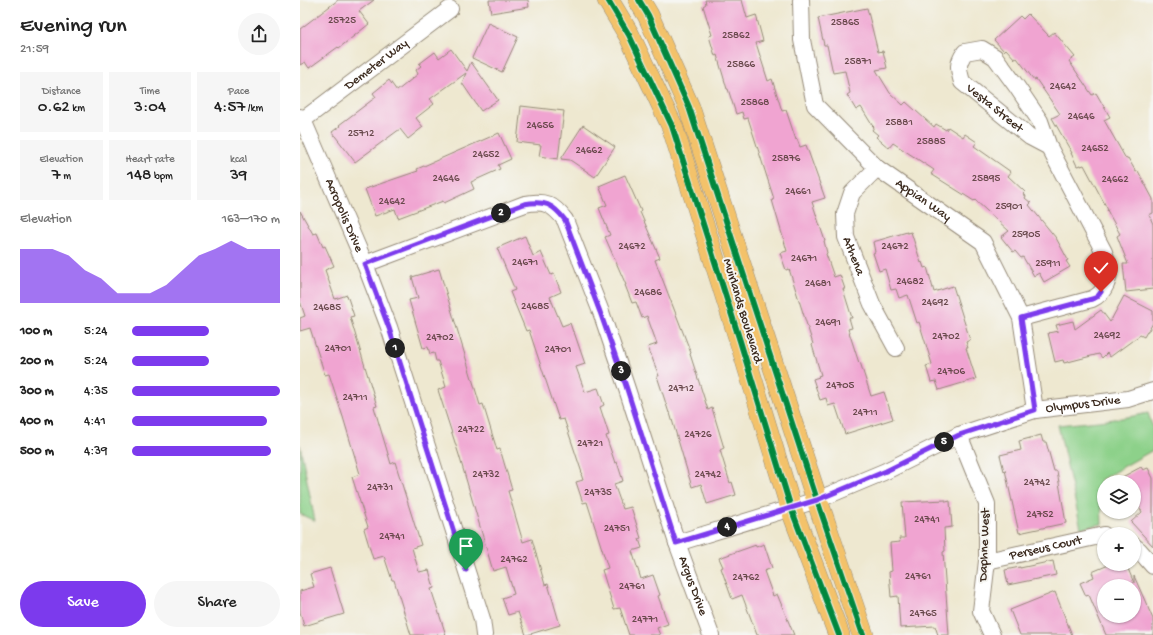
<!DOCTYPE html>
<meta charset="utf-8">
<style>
:root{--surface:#fff;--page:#f6f6f6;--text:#222;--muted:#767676;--accent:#7c3aed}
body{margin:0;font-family:"Gochi Hand",sans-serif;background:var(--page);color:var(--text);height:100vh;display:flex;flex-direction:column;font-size:15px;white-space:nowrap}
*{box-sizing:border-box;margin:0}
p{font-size:13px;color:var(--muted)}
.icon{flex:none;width:22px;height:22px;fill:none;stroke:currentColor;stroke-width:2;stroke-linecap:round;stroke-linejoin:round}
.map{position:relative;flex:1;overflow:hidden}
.sheet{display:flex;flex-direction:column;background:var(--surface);width:300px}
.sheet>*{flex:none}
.buttons{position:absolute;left:797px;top:475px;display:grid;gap:8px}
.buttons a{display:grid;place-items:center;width:44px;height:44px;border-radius:50%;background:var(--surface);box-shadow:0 1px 3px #0004;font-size:20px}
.pin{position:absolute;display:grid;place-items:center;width:34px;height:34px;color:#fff;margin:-41px -17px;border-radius:50% 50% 50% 0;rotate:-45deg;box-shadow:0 0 4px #0007}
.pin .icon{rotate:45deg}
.km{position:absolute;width:20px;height:20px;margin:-10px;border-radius:50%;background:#222;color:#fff;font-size:11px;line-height:20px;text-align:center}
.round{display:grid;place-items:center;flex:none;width:42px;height:42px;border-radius:21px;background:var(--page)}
.headline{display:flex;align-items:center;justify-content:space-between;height:68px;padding:0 20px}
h1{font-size:22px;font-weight:600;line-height:30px}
.metrics{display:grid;grid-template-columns:repeat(3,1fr);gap:6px;height:68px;padding:4px 20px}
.metrics div{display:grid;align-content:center;border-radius:0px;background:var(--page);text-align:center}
.metrics b{font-size:17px;font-weight:600}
.metrics small{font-size:11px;font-weight:400}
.metrics p{font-size:11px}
.chart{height:112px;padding:8px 20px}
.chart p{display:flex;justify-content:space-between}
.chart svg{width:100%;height:72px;margin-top:4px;fill:var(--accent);opacity:.7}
.button{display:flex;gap:8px;margin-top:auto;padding:8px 20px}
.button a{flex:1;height:46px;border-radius:24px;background:var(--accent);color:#fff;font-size:16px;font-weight:600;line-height:46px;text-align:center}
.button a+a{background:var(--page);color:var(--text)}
ul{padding:0 20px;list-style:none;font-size:13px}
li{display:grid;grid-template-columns:64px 48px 1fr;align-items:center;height:30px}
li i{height:10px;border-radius:5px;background:var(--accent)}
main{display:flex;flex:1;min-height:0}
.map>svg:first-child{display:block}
.green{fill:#8dd18a;stroke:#647e54}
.building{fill:#f0a4d1;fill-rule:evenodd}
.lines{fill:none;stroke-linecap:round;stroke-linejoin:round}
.minor-casing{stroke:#948977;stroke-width:18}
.major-casing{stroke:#948977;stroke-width:22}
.minor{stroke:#fff;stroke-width:16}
.major{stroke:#f3c26a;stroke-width:21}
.cycleway-casing{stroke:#f6f6f2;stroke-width:8}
.cycleway{stroke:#00873e;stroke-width:6}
.route-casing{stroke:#fff;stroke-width:8}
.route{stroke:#7c3aed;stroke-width:5}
.labels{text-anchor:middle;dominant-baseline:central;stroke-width:4;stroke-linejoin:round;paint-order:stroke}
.number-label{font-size:11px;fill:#68484b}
.street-label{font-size:13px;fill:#3b2a1e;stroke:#f6f6f2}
</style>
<main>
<section class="sheet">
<div class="headline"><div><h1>Evening run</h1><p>21:59</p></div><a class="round"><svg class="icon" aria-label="share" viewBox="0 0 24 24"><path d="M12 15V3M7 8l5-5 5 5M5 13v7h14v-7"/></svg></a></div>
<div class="metrics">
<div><p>Distance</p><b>0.62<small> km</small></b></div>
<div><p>Time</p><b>3:04</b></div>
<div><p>Pace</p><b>4:57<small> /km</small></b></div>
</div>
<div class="metrics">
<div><p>Elevation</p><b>7<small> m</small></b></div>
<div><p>Heart rate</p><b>148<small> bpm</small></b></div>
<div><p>kcal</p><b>39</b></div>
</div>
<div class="chart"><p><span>Elevation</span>163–170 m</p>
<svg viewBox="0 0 160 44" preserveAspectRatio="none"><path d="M0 44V11L10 11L20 11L30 15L40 24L50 29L60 38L70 38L80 38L90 33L100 24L110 15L120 11L130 6L140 11L150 11L160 11V44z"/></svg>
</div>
<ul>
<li><b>100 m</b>5:24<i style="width:52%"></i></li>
<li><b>200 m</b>5:24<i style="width:52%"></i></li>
<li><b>300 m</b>4:35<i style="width:100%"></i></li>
<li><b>400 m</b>4:41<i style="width:91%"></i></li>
<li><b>500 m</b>4:39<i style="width:94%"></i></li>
</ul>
<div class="button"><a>Save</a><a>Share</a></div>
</section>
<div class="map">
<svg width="853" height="635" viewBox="0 0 853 635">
<rect width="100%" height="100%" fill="#f6f6f2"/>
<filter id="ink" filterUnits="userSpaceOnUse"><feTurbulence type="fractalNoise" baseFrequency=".025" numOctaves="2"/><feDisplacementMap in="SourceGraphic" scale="8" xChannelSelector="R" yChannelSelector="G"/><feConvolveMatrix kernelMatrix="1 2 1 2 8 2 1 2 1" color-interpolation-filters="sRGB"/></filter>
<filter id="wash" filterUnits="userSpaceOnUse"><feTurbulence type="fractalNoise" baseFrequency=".012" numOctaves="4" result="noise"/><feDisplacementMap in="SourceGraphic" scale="16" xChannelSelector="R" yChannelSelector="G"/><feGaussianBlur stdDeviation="0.9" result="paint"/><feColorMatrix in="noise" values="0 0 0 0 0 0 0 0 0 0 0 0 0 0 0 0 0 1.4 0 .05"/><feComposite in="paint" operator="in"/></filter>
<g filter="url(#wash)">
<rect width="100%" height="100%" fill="#eee8d0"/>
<g class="green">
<path d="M848,413l5,15v22l-53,30 2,44 -21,4 -23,-103c30,-3 60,-5 90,-12z"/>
<polygon points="0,445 15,521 0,514"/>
</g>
<g id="blocks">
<g class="building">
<polygon points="38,0 74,0 59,11 69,24 39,48 38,47 9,68 5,62 0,65 0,29"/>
<polygon points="189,0 228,0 229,7 191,13"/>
<polygon points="405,0 442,0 447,18 456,15 463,41 456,43 468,81 472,79 482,111 486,110 496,140 497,139 500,147 506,145 525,198 512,202 525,241 524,241 527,253 526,254 534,277 540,275 545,289 543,289 552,318 549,318 552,328 548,329 559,363 560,362 571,396 584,392 593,419 545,434 535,404 528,406 526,398 520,400 513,379 519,377 518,376 521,375 512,345 513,344 489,269 486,270 480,253 487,251 472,200 474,199 448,118 444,119 442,112 436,114 428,89 427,89 417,55 415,56 409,36 412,35 403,6 406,4"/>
<polygon points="567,8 578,52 583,51 587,68 576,70 590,93 603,105 606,102 634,127 636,124 646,130 648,127 663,137 665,134 677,142 674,146 711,172 708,176 725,192 723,194 726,196 725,198 731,203 729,205 756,238 768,260 766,261 770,267 744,282 739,273 734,276 723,257 721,258 715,251 713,252 701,237 709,231 675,200 674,201 631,174 634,170 593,143 589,148 576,137 578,135 572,130 574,127 572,125 561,107 556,110 547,95 550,93 545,71 533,73 527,45 524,45 518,18"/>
<polygon points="728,14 749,36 754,32 775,57 769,61 792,95 796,93 810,117 804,120 826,159 828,158 836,172 838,171 853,199 853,213 849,215 853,224 853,289 826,292 823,264 828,264 817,236 820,234 807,210 808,210 784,165 781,166 781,165 777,166 771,153 772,153 752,118 760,114 736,79 734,80 717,58 715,59 706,49 704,51 694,40 720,16 723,19"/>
<polygon points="188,23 218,37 202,72 172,58"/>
<polygon points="151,49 167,71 171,62 198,100 181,111 162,83 166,73 130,99 134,104 116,118 123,127 108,139 100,129 55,162 32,132 40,126 39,125 76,97 73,93 89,80 97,91 118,74 116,70 121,66 119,64 135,52 139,58"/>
<polygon points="221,106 264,111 258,159 239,156 241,145 217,142"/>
<polygon points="283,125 315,147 295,177 270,160 261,159"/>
<polygon points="199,133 211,159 198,165 200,169 171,182 174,189 144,203 143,201 98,218 95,209 75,216 65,189 118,171 117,169"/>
<polygon points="325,175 341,211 340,212 360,258 355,260 391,353 390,354 408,410 412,408 424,448 420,450 430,483 432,482 436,495 407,504 401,484 392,487 370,413 369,413 357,376 359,376 348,347 357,344 347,316 342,318 336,302 332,303 325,285 326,285 305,237 310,235 299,208 307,205 299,186"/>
<polygon points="0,211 13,234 17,233 23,247 25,246 34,266 25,270 35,299 47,295 54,316 50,317 77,406 74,407 91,464 95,462 121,545 112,548 119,572 129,570 134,588 131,589 146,635 111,635 94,580 92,580 84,556 73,559 64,529 68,527 52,477 60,474 43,417 29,374 25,375 10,328 0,331 0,318 5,316 0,301"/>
<polygon points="607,232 607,233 611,232 621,263 622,262 624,268 627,267 634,292 653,286 670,340 666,342 668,348 666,348 676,379 639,390 636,381 631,382 626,366 632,364 619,322 617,323 608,295 599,298 596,289 591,290 585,269 579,271 573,253 575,252 573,242"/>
<polygon points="225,236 233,256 241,252 251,275 254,274 261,292 250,297 262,326 270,323 273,332 274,332 285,364 276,367 285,392 298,388 304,405 300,407 309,435 306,436 315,463 317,462 323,481 314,484 323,509 331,507 341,538 339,539 342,548 332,551 341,579 353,575 360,595 358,596 368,624 357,628 360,635 329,635 320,608 314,609 302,570 308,568 287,502 283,503 276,482 283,480 281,474 282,473 264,419 259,420 229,330 226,331 210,292 215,290 197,248"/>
<polygon points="139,269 180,405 183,404 197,450 200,449 212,490 208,491 223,542 232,539 245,585 248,584 260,625 227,635 226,635 218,612 208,615 202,598 214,594 206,567 193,571 159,455 138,390 146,387 138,361 136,361 134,353 130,354 128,347 123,348 109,300 118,298 112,277"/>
<polygon points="824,296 853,311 853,323 849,330 848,330 844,337 840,335 810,357 807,353 802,358 799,354 764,363 763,360 755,362 748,333 758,331 756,325 773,321 775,329 801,310 810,322"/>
<polygon points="741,435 743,442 746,442 754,471 757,471 766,523 719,533 705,470 704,471 700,455 721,450 719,441"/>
<polygon points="841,467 843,470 848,468 853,478 853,546 831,522 842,512 834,497 834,482 813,482"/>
<polygon points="646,500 646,502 650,501 652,527 644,528 645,551 643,552 649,635 638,635 635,626 600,628 598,596 591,597 589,572 592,571 590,543 600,542 599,538 605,538 602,502"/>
<polygon points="464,544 472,568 464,571 473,596 477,594 494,635 457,635 442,595 432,599 421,568 423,567 419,558 456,545 456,547"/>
<polygon points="753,561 756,575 708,585 705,570 720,567 720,568"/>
<path d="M811,564h15l8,19v-7l19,43v16h-47l-17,-40 -3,1 -6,-13 14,-6 -2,-5zM804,586h30v30h-30z"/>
<polygon points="30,568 44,614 4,626 0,612 0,591 14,587 10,574"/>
<polygon points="755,592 772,635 720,635 710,610"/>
</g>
</g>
</g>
<g filter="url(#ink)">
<use href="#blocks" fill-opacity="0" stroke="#948977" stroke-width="1"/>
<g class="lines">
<g class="minor-casing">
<g id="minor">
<path id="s1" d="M501,0l1,40 13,65 62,63 106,74 38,76 14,92"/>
<path id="s2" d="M0,117l3,3 62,144 24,63 93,292 2,16"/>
<path id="s3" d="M3,120l147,-111"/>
<path id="s4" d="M577,168l-25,25 -7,21 1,23 26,67 24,44"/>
<path id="s5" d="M65,264l160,-60c19,-4 28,0 40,16l36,92 25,74 51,157 34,92"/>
<path id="s6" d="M721,318l71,-19c13,-6 19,-21 16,-35 -1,-4 -3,-8 -4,-12l-55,-105 -9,-26 -23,-34 -22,-30 -13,-8 -17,3c-8,12 -7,16 -3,30l68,55 19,10"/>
<polyline points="659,435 687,504 687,561 681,611 692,635"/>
<path id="s7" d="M377,543l140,-43 69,-29 73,-36 76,-25 93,-11 25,-8"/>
<polyline points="834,546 839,550 853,566"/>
<path id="s8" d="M687,561l117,-26"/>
</g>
</g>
<g class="major-casing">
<g id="major">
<polyline points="308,0 329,35 372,126 440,341 491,508 539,635"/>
<polyline points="339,0 348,15 389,107 517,500 563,635"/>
</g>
</g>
<use href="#minor" class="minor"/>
<use href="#major" class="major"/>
<g class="cycleway-casing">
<g id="cycleway">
<polyline points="308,0 329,35 372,126 440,341 491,508 539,635"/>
<polyline points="339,0 348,15 389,107 517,500 563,635"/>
</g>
</g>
<use href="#cycleway" class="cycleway"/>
</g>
</g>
<g class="lines" filter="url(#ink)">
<g class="route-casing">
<path id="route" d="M166,570l-77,-242 -24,-64 159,-60c20,-4 29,0 41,16l35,92 26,74 50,157 141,-43 69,-29 73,-36 76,-25 -14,-92 71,-19 5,-2 4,-5"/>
</g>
<use href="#route" class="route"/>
</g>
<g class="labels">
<g class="number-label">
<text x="42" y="21">25725</text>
<text x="545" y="23">25865</text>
<text x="436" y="36">25862</text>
<text x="558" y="62">25871</text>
<text x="441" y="65">25866</text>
<text x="763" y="87">24642</text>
<text x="455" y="103">25868</text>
<text x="781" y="117">24646</text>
<text x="599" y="123">25881</text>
<text x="240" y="126">24656</text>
<text x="61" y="134">25712</text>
<text x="631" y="142">25885</text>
<text x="795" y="149">24652</text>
<text x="289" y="151">24662</text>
<text x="186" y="155">24652</text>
<text x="486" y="159">25876</text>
<text x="146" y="179">24646</text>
<text x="686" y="179">25895</text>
<text x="815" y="180">24662</text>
<text x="498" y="192">24661</text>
<text x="92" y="202">24642</text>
<text x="709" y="207">25901</text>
<text x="726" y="235">25905</text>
<text x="332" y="247">24672</text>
<text x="595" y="247">24672</text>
<text x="504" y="259">24671</text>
<text x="225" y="263">24671</text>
<text x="748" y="264">25911</text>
<text x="610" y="282">24682</text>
<text x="518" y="284">24681</text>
<text x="348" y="293">24686</text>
<text x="635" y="303">24692</text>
<text x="235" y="307">24685</text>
<text x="27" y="308">24685</text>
<text x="528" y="323">24691</text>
<text x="807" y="336">24692</text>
<text x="646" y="337">24702</text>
<text x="140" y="338">24702</text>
<text x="38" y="349">24701</text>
<text x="258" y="350">24701</text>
<text x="651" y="372">24706</text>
<text x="540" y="386">24705</text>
<text x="381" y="389">24712</text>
<text x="55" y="398">24711</text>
<text x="565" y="413">24711</text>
<text x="171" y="430">24722</text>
<text x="398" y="435">24726</text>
<text x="290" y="444">24721</text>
<text x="186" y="475">24732</text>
<text x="408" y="475">24742</text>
<text x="737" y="483">24742</text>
<text x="80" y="488">24731</text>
<text x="298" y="493">24735</text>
<text x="740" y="515">24752</text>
<text x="627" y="520">24741</text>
<text x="317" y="529">24751</text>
<text x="92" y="537">24741</text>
<text x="214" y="560">24762</text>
<text x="618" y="577">24761</text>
<text x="446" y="578">24762</text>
<text x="332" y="587">24761</text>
<text x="623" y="614">24765</text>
<text x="345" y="620">24771</text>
</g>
<g class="street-label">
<text stroke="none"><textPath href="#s3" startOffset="92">Demeter Way</textPath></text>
<text stroke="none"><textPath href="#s6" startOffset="458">Vesta Street</textPath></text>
<text stroke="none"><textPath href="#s1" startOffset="251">Appian Way</textPath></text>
<text stroke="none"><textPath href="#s2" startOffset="108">Acropolis Drive</textPath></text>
<text stroke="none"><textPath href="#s4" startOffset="101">Athena</textPath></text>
<text transform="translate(442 311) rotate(73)">Muirlands Boulevard</text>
<text stroke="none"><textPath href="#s7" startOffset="431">Olympus Drive</textPath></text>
<text transform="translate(685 545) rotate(-88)">Daphne West</text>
<text stroke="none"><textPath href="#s8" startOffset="60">Perseus Court</textPath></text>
<text stroke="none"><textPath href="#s5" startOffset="605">Argus Drive</textPath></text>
</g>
</g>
</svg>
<div class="buttons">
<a><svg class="icon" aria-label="layers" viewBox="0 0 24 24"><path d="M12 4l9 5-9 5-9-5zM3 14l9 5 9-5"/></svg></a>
<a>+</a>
<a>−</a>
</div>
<div class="pin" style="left:166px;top:570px;background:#1e9e55"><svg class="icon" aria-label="arrive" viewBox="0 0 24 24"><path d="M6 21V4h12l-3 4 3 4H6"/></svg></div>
<div class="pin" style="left:801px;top:292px;background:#d93025"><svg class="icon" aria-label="check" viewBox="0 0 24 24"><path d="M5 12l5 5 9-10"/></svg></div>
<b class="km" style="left:95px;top:348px">1</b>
<b class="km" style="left:201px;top:213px">2</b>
<b class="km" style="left:321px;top:371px">3</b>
<b class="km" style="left:427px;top:527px">4</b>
<b class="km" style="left:644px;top:442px">5</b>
</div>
</main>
